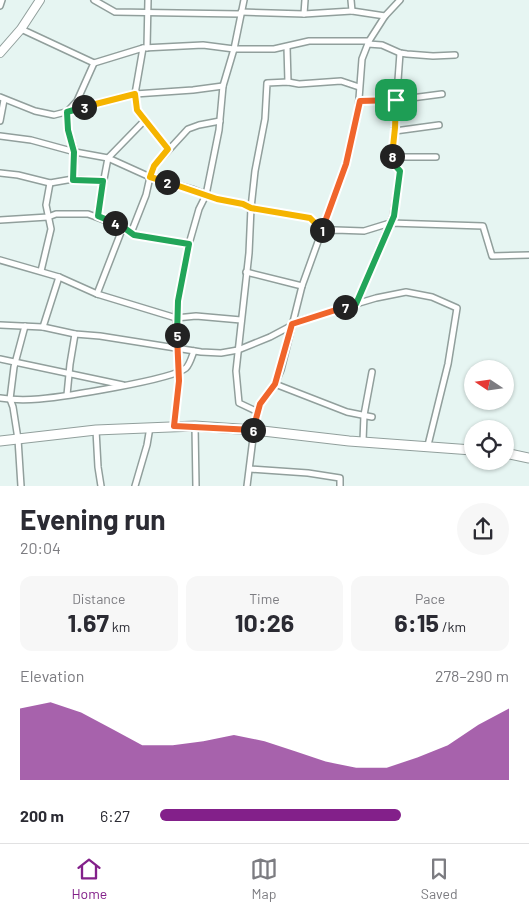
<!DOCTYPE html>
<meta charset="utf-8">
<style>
:root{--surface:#fff;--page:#f7f7f7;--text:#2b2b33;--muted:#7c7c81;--line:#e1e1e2;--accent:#83208a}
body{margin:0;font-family:Barlow,sans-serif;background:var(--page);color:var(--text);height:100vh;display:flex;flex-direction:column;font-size:19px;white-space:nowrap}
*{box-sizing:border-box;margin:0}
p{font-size:16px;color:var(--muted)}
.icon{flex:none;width:28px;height:28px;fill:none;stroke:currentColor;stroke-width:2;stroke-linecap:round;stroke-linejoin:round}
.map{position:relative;height:486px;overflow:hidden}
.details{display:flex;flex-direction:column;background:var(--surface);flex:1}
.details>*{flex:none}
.needle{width:32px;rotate:283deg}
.controls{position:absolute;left:464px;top:360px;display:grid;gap:10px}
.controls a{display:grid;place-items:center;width:50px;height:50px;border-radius:50%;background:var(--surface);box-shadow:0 1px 4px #0004;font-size:25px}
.pin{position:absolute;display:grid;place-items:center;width:42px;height:42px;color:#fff;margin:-21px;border-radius:10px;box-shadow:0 2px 8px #0006}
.km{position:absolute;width:25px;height:25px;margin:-12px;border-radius:50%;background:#222;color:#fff;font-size:14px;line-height:25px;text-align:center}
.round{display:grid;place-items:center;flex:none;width:52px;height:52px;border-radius:26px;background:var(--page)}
.headline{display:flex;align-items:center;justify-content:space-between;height:85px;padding:0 20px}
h1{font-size:28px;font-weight:700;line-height:38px}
.metrics{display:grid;grid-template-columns:repeat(3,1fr);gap:8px;height:85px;padding:5px 20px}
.metrics div{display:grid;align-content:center;border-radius:12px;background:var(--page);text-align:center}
.metrics b{font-size:25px;font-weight:700}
.metrics small{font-size:14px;font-weight:400}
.metrics p{font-size:14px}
.chart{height:140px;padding:10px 20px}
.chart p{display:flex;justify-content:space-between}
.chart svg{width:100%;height:90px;margin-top:5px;fill:var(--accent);opacity:.7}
ul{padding:0 20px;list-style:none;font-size:16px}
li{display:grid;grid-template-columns:80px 60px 1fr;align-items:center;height:38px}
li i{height:12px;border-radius:6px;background:var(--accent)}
.tab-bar{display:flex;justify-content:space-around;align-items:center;height:70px;border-top:1px solid var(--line);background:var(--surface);font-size:14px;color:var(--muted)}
.tab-bar a{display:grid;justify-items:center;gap:2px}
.tab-bar .current{color:var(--accent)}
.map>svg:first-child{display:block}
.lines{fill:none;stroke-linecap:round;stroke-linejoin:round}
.street-casing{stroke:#919f9c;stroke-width:8}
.secondary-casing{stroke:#919f9c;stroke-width:10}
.primary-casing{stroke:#919f9c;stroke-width:11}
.street{stroke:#fff;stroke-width:5}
.secondary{stroke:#fff;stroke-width:8}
.primary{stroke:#fff;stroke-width:9}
.split-1-casing{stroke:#fff;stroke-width:10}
.split-2-casing{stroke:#fff;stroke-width:10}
.split-3-casing{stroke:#fff;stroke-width:10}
.split-4-casing{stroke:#fff;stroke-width:10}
.split-5-casing{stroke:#fff;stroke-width:10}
.split-6-casing{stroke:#fff;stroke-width:10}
.split-7-casing{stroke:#fff;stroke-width:10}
.split-8-casing{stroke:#fff;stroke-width:10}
.split-9-casing{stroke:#fff;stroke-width:10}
.split-1{stroke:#f0652b;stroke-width:6}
.split-2{stroke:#f5b400;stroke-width:6}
.split-3{stroke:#f5b400;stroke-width:6}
.split-4{stroke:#22a559;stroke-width:6}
.split-5{stroke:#22a559;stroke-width:6}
.split-6{stroke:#f0652b;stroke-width:6}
.split-7{stroke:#f0652b;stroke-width:6}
.split-8{stroke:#22a559;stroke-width:6}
.split-9{stroke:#f5b400;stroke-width:6}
</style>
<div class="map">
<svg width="529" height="486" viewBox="0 0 529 486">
<rect width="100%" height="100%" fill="#e6f5f2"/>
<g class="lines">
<g class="street-casing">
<g id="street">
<polyline points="94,0 115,12 240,14"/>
<polyline points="0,6 2,0"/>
<polyline points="352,11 385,16"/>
<polyline points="241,12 304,14 352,11 351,0"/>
<polyline points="304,14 305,0"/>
<polyline points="21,29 94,63 77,101 67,112 68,130 75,152 108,158 150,177 192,189 217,199 243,204 251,208 310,218 315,223 320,233 335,230 364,231 390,223 483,226 492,256 529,255"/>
<polyline points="368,44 382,45 400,53 407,54 433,56 455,55"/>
<polyline points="287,47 288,82"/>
<polyline points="143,48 203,45 234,49 274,49 309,41 369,41"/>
<polyline points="147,48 148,0"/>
<polyline points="94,63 143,48 135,94 137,110 168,149"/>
<polyline points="0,97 35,111 54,115 135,94 193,90 223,86"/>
<polyline points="359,101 396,100 442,94"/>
<polyline points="0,121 4,100"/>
<polyline points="395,131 439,125"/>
<polyline points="0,136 31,140 75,152 73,179"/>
<polyline points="392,157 436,157"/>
<polyline points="0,173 18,175 50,183 73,179 103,181"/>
<polyline points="97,216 108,158 145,120"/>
<polyline points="0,220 48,217 56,214 88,214 123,227 134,235 189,244"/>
<polyline points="131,233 146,195 150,177 154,166 188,129 199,125 220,121"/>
<polyline points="0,260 59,277 97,294 176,318 196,316 241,320"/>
<polyline points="41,271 51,229 46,205 50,183"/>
<polyline points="246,272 302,286"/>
<polyline points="97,294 123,227"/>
<polyline points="356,304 393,216 400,171 392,162 400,53"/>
<polyline points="0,325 43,327 75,334 100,336 201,352 221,353 238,350 270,337 302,320 376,298 406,292 432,297 457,308 448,364 428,445"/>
<polyline points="43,327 59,277"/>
<polyline points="0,359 123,385"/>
<polyline points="275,384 347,412 372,417"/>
<polyline points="67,395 70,364 75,334"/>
<path d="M0,398c13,2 26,2 39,1 23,-2 133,-19 147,-31 4,-4 6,-12 8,-17"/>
<polyline points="258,412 239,403 236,371 249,253 251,208 255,171 265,119 267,83 288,82 299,84 341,81 359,87"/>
<polyline points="174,426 179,381 176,318 178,301 189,244 199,209 206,195 219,130 223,86 234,49 244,0"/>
<polyline points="195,426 196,486"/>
<polyline points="96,430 98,467 101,486"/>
<polyline points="363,441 364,415 372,372"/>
<polyline points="250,469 308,473 340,478 340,486"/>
<polyline points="21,486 18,439 13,407 10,399 14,367 25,326"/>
<polyline points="135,486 147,445 150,427"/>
<polyline points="247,486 254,430 260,404 275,384 281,370 302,286 346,164 358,112 362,59 369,41 385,16 400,0"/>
</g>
</g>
<g class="secondary-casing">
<polyline id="secondary" points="0,53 21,29 40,0"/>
</g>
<g class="primary-casing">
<g id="primary">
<polyline points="0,441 96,430 195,426 254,430 349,441 472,450"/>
<polyline points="505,453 529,458"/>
</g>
</g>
<use href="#street" class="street"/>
<use href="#secondary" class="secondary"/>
<use href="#primary" class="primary"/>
</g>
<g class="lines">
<g class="split-1-casing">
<polyline id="split-1" points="322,230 346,164 360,101 396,100"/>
</g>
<g class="split-2-casing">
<polyline id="split-2" points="167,182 217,199 243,204 251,208 310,218 315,223 320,234 322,230"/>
</g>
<g class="split-3-casing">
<polyline id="split-3" points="84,107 135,94 137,110 168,149 154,166 150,177 167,182"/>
</g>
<g class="split-4-casing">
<polyline id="split-4" points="84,107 67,112 68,130 74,152 73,180 103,181 98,216 115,223"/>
</g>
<g class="split-5-casing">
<polyline id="split-5" points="115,223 123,227 134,235 189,244 178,301 177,335"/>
</g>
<g class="split-6-casing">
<polyline id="split-6" points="177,335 179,381 174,426 253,430"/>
</g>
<g class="split-7-casing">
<polyline id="split-7" points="253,430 260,404 275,384 292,324 345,307"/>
</g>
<g class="split-8-casing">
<polyline id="split-8" points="345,307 356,304 394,216 400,171 392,162 392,156"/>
</g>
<g class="split-9-casing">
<polyline id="split-9" points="392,156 395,128 396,100"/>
</g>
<use href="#split-1" class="split-1"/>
<use href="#split-2" class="split-2"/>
<use href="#split-3" class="split-3"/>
<use href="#split-4" class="split-4"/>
<use href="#split-5" class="split-5"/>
<use href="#split-6" class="split-6"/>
<use href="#split-7" class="split-7"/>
<use href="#split-8" class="split-8"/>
<use href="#split-9" class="split-9"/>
</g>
</svg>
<div class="controls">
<a><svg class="needle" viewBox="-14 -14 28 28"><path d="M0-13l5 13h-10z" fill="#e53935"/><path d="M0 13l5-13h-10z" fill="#7c7c81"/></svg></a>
<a><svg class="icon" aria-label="locate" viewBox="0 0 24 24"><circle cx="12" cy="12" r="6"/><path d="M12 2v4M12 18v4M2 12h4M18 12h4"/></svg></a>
</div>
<div class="pin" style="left:396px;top:100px;background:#1e9e55"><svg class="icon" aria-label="arrive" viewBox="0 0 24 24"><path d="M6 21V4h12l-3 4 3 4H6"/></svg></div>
<b class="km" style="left:322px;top:230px">1</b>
<b class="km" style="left:167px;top:182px">2</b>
<b class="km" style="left:84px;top:107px">3</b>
<b class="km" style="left:115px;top:223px">4</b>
<b class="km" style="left:177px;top:335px">5</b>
<b class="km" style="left:253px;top:430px">6</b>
<b class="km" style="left:345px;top:307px">7</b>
<b class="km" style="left:392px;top:156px">8</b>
</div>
<section class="details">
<div class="headline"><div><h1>Evening run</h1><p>20:04</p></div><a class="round"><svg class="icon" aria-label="share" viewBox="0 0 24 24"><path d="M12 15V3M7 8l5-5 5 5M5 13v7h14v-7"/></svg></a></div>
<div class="metrics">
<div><p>Distance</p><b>1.67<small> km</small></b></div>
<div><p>Time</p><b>10:26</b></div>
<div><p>Pace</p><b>6:15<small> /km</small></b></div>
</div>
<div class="chart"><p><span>Elevation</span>278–290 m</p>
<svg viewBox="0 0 160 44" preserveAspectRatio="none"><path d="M0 44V9L10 6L20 11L30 19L40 27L50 27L60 25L70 22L80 25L90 30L100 35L110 38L120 38L130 33L140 27L150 17L160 9V44z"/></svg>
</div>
<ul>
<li><b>200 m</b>6:27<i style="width:69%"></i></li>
</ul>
</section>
<nav class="tab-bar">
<a class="current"><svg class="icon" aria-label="home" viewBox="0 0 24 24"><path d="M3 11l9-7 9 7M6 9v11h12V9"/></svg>Home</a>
<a><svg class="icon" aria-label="map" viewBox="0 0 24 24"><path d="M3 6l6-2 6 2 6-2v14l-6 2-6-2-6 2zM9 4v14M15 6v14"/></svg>Map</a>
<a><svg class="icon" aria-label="saved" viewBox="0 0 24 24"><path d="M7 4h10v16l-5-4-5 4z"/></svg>Saved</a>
</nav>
